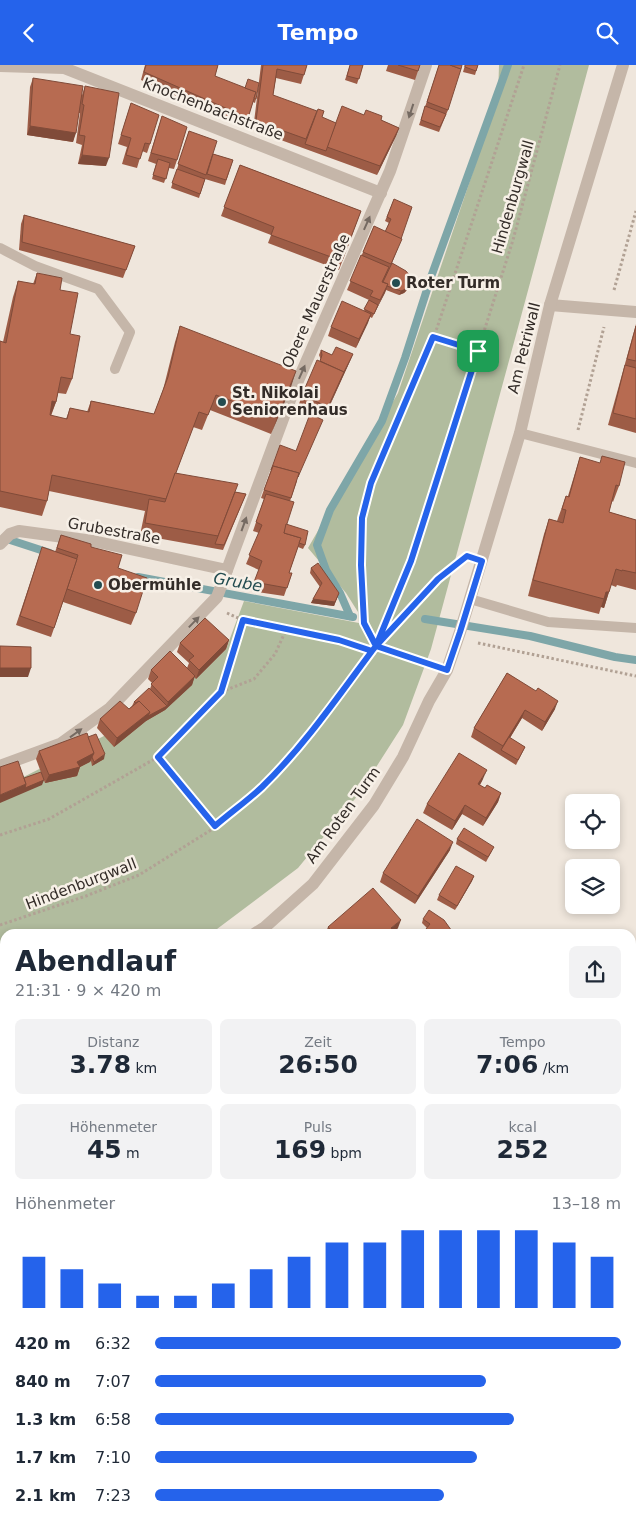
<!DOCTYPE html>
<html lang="de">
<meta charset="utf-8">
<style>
:root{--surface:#fff;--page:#f2f2f3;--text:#1f2937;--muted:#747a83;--accent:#2563eb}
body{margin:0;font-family:"DejaVu Sans",sans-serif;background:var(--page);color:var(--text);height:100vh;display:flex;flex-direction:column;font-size:19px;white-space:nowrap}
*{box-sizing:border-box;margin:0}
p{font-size:16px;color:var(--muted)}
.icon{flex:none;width:28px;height:28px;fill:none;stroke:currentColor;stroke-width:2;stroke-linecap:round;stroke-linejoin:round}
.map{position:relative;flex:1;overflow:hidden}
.panel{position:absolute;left:0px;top:864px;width:636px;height:594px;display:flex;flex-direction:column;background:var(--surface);border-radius:15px 15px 0 0;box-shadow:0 2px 8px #0003}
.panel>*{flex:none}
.tools{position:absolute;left:565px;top:729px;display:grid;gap:10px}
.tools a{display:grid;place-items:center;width:55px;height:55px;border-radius:8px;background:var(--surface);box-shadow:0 2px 8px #0003;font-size:25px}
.pin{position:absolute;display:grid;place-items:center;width:42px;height:42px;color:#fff;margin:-21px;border-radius:10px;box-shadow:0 2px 8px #0006}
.round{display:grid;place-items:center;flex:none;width:52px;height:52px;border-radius:8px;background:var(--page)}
.head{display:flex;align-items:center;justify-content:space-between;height:85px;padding:0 15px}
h1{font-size:28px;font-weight:600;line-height:38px}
.stats{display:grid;grid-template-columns:repeat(3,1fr);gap:8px;height:85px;padding:5px 15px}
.stats div{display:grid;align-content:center;border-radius:8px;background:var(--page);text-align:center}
.stats b{font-size:25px;font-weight:600}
.stats small{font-size:14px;font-weight:400}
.stats p{font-size:14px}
.chart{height:140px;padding:10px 15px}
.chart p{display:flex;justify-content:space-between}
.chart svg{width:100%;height:90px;margin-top:5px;stroke:var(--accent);stroke-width:6}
ul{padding:0 15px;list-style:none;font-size:16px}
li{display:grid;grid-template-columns:80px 60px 1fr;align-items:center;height:38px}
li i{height:12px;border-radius:6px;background:var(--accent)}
header{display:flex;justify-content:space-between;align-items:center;height:65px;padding:0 15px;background:var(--accent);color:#fff;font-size:22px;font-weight:600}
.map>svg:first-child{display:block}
.green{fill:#b1bc9e}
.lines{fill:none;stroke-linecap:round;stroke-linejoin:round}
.stream{stroke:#7ea6a8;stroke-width:8}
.path{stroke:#b1a194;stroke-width:3;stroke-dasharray:2.5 2.5;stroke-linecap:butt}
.lane{stroke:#c5b6a9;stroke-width:10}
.street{stroke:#c5b6a9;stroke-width:12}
.primary{stroke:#73635b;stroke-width:12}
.wall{fill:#9d5c46}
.shaded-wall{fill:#804b39}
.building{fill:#b76b51;stroke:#804b39}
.oneway{fill:#756a62}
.route-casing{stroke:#fff;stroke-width:10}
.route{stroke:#2563eb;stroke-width:6}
.poi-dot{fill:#234c50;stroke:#f7f0e7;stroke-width:2}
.labels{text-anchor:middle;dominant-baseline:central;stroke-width:5;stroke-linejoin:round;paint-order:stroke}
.street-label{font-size:15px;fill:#332c28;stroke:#f7f0e7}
.poi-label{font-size:15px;font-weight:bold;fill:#332c28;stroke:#f7f0e7;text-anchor:start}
.water-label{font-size:16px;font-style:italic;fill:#234c50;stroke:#f7f0e7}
</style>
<header><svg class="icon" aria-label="back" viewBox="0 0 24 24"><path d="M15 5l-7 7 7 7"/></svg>Tempo<svg class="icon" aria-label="search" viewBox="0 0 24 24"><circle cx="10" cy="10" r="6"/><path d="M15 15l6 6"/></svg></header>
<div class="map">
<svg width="636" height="1457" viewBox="0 0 636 1457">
<rect width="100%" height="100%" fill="#efe6dc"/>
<polygon class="green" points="499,0 589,0 431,584 403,660 359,729 298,803 217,864 209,869 5,869 5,908 0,910 0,724 149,648 226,584 244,536 359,558 358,547 346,528 308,483 398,328 498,33"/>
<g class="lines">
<g class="stream">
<polyline points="4,473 50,488"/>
<polyline points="138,512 353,552"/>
<polyline points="350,551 340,528 326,505 317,480 330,445 382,356 405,293 431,212 508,0"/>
<polyline points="425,554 530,571 615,592 636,595"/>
</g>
<g class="path">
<polyline points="614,225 636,146"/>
<polyline points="433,272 478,286"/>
<polyline points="578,365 604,262"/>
<polyline points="227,548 243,555 339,575 372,586"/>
<polyline points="378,578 437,514 460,497"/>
<polyline points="478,578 636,611"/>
<polyline points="429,599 375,581 364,558 361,500 362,453 371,418 401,346 437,263 524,0"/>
<polyline points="221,627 254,614 275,589 287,563"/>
<polyline points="158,692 221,627 243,555"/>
<polyline points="0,770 49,754 158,692 215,761"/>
<polyline points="0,860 86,831 139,810 211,765 262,722 317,661 375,581 411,496 513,175 560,0"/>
<polyline points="0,954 5,966"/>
</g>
<g class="lane">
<polyline points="0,183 35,201 98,224 130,267 115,304"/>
<polyline points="520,368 636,398"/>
<polyline points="470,534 548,557 636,563"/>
</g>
<g class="street">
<polyline points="0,1 64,3 381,128"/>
<polyline points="550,240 636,247"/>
<polyline points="0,479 10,469 19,466 93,476 227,505"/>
<polyline points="0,701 60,679 110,643 217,532 293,327 390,106 426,0"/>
<polyline points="254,869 265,862 313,819 374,740 403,692 429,636 447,605 460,567 520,368 550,240 623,0"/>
<polyline points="0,1013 5,1010"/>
<polyline points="631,1093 636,1092"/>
<polyline points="631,1350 636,1362"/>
<polyline points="631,1412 636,1409"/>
<polyline points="569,1457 575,1452"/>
</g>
<g class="primary">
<polyline points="631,949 636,944"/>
<polyline points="0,1334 5,1332"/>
</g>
</g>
<g class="wall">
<polygon points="145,0 218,0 215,11 256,34 255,38 253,37 245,62 141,15"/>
<polygon points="261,0 307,0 301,19 276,13 273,30 322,53 336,58 381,55 399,63 396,71 377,110 253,65"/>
<polygon points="350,0 363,0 357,19 345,15"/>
<polygon points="388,0 420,0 415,15 386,6"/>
<polygon points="439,0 448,45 439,67 419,60"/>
<polygon points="465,0 478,0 475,10 463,7"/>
<polygon points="33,13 82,30 85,21 106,101 78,99 82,80 76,78 80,48 79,48 73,77 27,70 30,22"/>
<polygon points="131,38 150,79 147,88 142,86 137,103 122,99 127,82 118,79"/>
<polygon points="162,51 177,95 174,104 169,103 164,118 152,114 156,99 148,96"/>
<polygon points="189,66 213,89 233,95 225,120 205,114 199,133 171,123"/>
<polygon points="240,100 361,146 339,205 268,178 271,170 221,151"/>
<polygon points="394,134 398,183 392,198 407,225 404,228 399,230 386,225 372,253 370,252 356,283 328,271 331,262 364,246 369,235 347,225 374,161 385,167 389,158 385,156"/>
<polygon points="24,150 135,181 123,213 19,185 21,159"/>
<polygon points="37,208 60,225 70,269 72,314 66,329 58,328 56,337 51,351 66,354 70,343 87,347 91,336 154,349 163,325 175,277 180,261 291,322 271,369 210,345 202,365 193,362 176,408 235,427 246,429 223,485 140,470 145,446 49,426 47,436 42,451 0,442 0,276 3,277 13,232 18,216 33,219"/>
<polygon points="636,259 636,368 608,360"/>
<polygon points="321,285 332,290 353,289 325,351 299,339 302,330 321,295 319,290"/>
<polygon points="280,380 297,416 290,436 286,459 305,480 303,484 298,482 289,508 292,508 284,531 251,526 259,505 246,499 259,468 253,466 264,434 261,433"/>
<polygon points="580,392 619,421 613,437 612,436 609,447 636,455 636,525 617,520 616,522 611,520 604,543 601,542 599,549 528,531 544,469 549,454 557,456 566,431 568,431 575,408"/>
<polygon points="61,470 91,482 118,503 136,548 131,560 63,537 51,572 16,560 39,491 55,487"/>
<polygon points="311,503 339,528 334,541 311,538 320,522 310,508"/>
<polygon points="229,575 226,584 196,614 194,612 192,620 165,645 146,656 114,682 97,663 100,654 129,644 132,641 134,637 150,624 152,618 148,614 151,605 187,603 189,598 177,587 180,578"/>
<polygon points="507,608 555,644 542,666 522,653 510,673 525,682 516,700 471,672 474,663"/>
<polygon points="88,672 104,694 92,701 91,696 80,702 77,711 45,718 36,694 39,686"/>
<polygon points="483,714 480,720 485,723 501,728 498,737 483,761 462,749 452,765 423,748 427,739"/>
<polygon points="457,774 492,786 486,797 456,779"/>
<polygon points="450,785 415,839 380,817 383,808"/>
<polygon points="474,811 472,816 455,845 437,835 439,830"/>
<polygon points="423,854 444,855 427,863 422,858"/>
<polygon points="328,862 398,863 394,866 394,869 325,869"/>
<polygon points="388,1452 474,1452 473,1457 390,1457"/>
</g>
<g class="shaded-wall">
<polygon points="30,61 76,68 73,77 27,70"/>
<polygon points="399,63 396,71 377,110 380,101"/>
<polygon points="82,90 109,93 106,101 78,99"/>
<polygon points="388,219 385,228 372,253 374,249"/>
<polygon points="409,220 407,225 404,228 399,230 401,226"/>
<polygon points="371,249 368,258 356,283 359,274"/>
<polygon points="353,289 351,294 325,351 342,311"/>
<polygon points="296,306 291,322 271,369 277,353"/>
<polygon points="52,336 56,337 50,352"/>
<polygon points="606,527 609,527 604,543 601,542"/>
<polygon points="339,528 334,541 311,538 313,534"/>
<polygon points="229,575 226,584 196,614 199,605"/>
<polygon points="0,603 31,603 28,612 0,612"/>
<polygon points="195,611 192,620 165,645 146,656 114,682 117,673 150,647 167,641 168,637"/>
<polygon points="558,636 555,644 542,666 545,657"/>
<polygon points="525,645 522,653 502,686 501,685 503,681"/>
<polygon points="94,688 90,697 80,702 77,711 45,718 49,710"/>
<polygon points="105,689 104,694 92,701 94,697"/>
<polygon points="487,705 483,714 475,728 478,719"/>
<polygon points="44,715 42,720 0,738 0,730 26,719"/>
<polygon points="501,728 498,737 483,761 486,753"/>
<polygon points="465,740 462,749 452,765 455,756"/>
<polygon points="453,777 450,785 415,839 418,831"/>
<polygon points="474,811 472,816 455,845 457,841"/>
<polygon points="401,855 398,863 392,869 391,863"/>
<polygon points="636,1212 636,1219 631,1221 631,1214"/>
<polygon points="636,1242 636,1246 631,1248 631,1244"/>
<polygon points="5,1248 5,1258 0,1260 0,1250"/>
<polygon points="469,1452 474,1452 473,1457 458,1457"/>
</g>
<g class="building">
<polygon points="146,0 218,0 215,11 256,27 248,53 144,7"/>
<polygon points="263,0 307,0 304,10 277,4 273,30 317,46 306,74 256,56"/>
<polygon points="350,0 363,0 359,14 347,11"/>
<polygon points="398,0 420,0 418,6"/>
<polygon points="439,0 450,0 461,4 448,45 427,37"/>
<polygon points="450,0 462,0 461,4"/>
<polygon points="465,0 478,0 476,6 465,2"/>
<polygon points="33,13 83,21 76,68 30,61"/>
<polygon points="248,14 259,18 256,34 254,33 256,27 245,23"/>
<polygon points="85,21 119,28 109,93 82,90 85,71 79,70 84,40 82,39"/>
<polygon points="131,38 159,50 150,79 145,78 140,94 126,90 131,73 121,70"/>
<polygon points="342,41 364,50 366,45 382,51 381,55 399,63 380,101 327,82"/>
<polygon points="425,41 446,49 440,62 421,55"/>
<polygon points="318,44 324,46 322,52 336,58 326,86 305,79"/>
<polygon points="162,51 187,62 177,95 151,88"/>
<polygon points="189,66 217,76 206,110 178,99"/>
<polygon points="213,89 233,95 226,115 207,109"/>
<polygon points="158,94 170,98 166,114 153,110"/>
<polygon points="240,100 361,146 342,196 271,170 274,162 224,142"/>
<polygon points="177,104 205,114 200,129 172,118"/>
<polygon points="394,134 412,142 401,174 385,167 391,154 387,152"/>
<polygon points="24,150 135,181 126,205 22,177"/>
<polygon points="374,161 402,174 391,199 363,187"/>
<polygon points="361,190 389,202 382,217 388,219 380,235 370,231 373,226 350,216"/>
<polygon points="392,198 406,206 410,211 410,216 409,220 406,224 401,226 387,221 388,219 383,217"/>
<polygon points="37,208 62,213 60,225 78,228 70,269 80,271 72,314 61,312 56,337 52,336 50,350 67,354 70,343 89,347 91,336 154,349 168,312 180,261 296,306 277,353 216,330 208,350 199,347 166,434 52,410 47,436 0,426 0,276 6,278 18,216 35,219"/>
<polygon points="369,235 378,240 374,249 364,244"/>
<polygon points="342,236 371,249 359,274 331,262"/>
<polygon points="636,261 636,296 627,294"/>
<polygon points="336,282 353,289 344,307 320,296 322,290 321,285 332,290"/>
<polygon points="317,295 344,307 328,342 302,330"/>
<polygon points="625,300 636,303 636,354 613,348"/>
<polygon points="310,349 323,355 298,412 299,408 273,401 271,405 280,380 296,386"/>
<polygon points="602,391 625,397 619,421 616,420 609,447 636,455 636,508 622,505 622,506 616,504 609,527 606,527 604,534 533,515 549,454 563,458 566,445 562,444 566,431 569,432 580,392 600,398"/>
<polygon points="273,401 299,408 291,433 264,425"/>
<polygon points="175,408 238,419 218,471 145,458 149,434 165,437"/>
<polygon points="235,427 246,429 224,480 215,479"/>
<polygon points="266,429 294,437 284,468 301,473 289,508 292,508 287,523 254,517 262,496 249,490 262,460 256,457"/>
<polygon points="286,459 308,466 305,480 299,478 301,473 284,468"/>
<polygon points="61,470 91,479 91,482 122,490 118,503 147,513 136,548 67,524 78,490 57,483"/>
<polygon points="42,482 77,494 54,563 20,551"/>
<polygon points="318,498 339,528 335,537 313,534 322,518 311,503"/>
<polygon points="205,553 229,575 199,605 189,595 194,591 180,578"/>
<polygon points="0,581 31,582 31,603 0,603"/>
<polygon points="170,586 195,611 168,637 151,619 158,612 151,605"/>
<polygon points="507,608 536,626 538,623 558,636 545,657 525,645 503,681 474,663"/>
<polygon points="149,623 167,641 148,651 150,647 139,636 136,638 134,637"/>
<polygon points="120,636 129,644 139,636 150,647 117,673 100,654"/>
<polygon points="87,668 94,688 77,697 80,702 49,710 39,686"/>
<polygon points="96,669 105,689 94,697 92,692 94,688 88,672"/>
<polygon points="509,672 525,682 518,695 501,685"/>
<polygon points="459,688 487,705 478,719 485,723 487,720 501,728 486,753 465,740 455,756 427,739"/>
<polygon points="18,696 26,719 0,730 0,702"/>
<polygon points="41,707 44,715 25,723 26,719 24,713"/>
<polygon points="417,754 453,777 418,831 383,808"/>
<polygon points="464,763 494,782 488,792 457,774"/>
<polygon points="456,801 474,811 457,841 439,830"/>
<polygon points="373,823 401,855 391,863 395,867 392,869 374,869 372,867 370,869 334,869 328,862"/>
<polygon points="429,845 444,855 454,869 422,869 430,859 423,854"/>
<polygon points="636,1124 636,1212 631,1214 631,1126"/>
<polygon points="0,1181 5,1193 5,1248 0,1250"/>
<polygon points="631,1217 636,1229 636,1242 631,1244"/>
<polygon points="5,1388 5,1452 224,1452 226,1457 0,1457 0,1390"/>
<polygon points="398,1452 469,1452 458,1457 399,1457"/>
</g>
<defs><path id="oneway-solid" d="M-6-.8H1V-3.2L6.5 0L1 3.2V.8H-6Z" transform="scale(1.25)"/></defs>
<g class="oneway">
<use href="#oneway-solid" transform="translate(411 46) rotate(108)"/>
<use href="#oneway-solid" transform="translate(367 158) rotate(-66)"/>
<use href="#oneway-solid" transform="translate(302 307) rotate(-66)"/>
<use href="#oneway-solid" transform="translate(244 459) rotate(-70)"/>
<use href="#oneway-solid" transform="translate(194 557) rotate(-46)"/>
<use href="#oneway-solid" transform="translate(76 668) rotate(-36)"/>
</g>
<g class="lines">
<g class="route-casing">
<path id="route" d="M478,286l-67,210 -35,85 -4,5 -33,-11 -96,-20 -22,72 -63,65 57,69c15,-13 32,-25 47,-39 42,-41 75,-89 110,-136l4,-5 71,24 13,-38 22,-71 -15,-5 -29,23 -62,67 -12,-23 -3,-58 1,-47 9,-35 62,-146 45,14"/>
</g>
<use href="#route" class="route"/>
</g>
<g class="poi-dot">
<circle cx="396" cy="218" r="5"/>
<circle cx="222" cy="337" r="5"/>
<circle cx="98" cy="520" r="5"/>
</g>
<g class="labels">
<g class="street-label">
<text transform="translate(213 44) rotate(21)">Knochenbachstraße</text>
<text transform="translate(513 132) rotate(-74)">Hindenburgwall</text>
<text transform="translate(316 236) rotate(-66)">Obere Mauerstraße</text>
<text transform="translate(524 283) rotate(-76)">Am Petriwall</text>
<text transform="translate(114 466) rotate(10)">Grubestraße</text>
<text transform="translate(343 750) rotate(-54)">Am Roten Turm</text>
<text transform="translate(81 819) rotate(-21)">Hindenburgwall</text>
</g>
<g class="poi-label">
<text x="406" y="218">Roter Turm</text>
<text x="232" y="328">St. Nikolai<tspan x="232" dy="17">Seniorenhaus</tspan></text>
<text x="108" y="520">Obermühle</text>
</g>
<g class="water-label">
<text transform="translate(238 517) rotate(10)">Grube</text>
</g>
</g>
</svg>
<div class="tools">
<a><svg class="icon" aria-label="locate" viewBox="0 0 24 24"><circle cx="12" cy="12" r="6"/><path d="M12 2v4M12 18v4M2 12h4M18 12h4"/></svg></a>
<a><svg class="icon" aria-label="layers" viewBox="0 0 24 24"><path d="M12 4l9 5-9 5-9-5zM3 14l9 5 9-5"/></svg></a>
</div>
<div class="pin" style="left:478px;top:286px;background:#1e9e55"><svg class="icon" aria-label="arrive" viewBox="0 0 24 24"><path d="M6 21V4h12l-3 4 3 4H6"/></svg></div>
<section class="panel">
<div class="head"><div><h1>Abendlauf</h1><p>21:31 · 9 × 420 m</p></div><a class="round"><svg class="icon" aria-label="share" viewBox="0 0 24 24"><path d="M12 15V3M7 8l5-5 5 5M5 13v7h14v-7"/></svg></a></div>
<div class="stats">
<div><p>Distanz</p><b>3.78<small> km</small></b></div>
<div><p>Zeit</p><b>26:50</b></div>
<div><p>Tempo</p><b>7:06<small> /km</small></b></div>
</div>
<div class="stats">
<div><p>Höhenmeter</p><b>45<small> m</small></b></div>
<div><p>Puls</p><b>169<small> bpm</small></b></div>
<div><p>kcal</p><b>252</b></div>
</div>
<div class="chart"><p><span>Höhenmeter</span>13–18 m</p>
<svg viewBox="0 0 160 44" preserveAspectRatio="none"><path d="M5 44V19M15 44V25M25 44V32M35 44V38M45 44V38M55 44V32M65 44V25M75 44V19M85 44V12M95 44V12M105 44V6M115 44V6M125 44V6M135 44V6M145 44V12M155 44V19"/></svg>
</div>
<ul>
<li><b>420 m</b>6:32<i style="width:100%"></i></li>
<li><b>840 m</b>7:07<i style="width:71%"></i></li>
<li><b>1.3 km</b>6:58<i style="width:77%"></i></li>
<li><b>1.7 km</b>7:10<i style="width:69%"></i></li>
<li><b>2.1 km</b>7:23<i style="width:62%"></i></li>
</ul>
</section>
</div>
